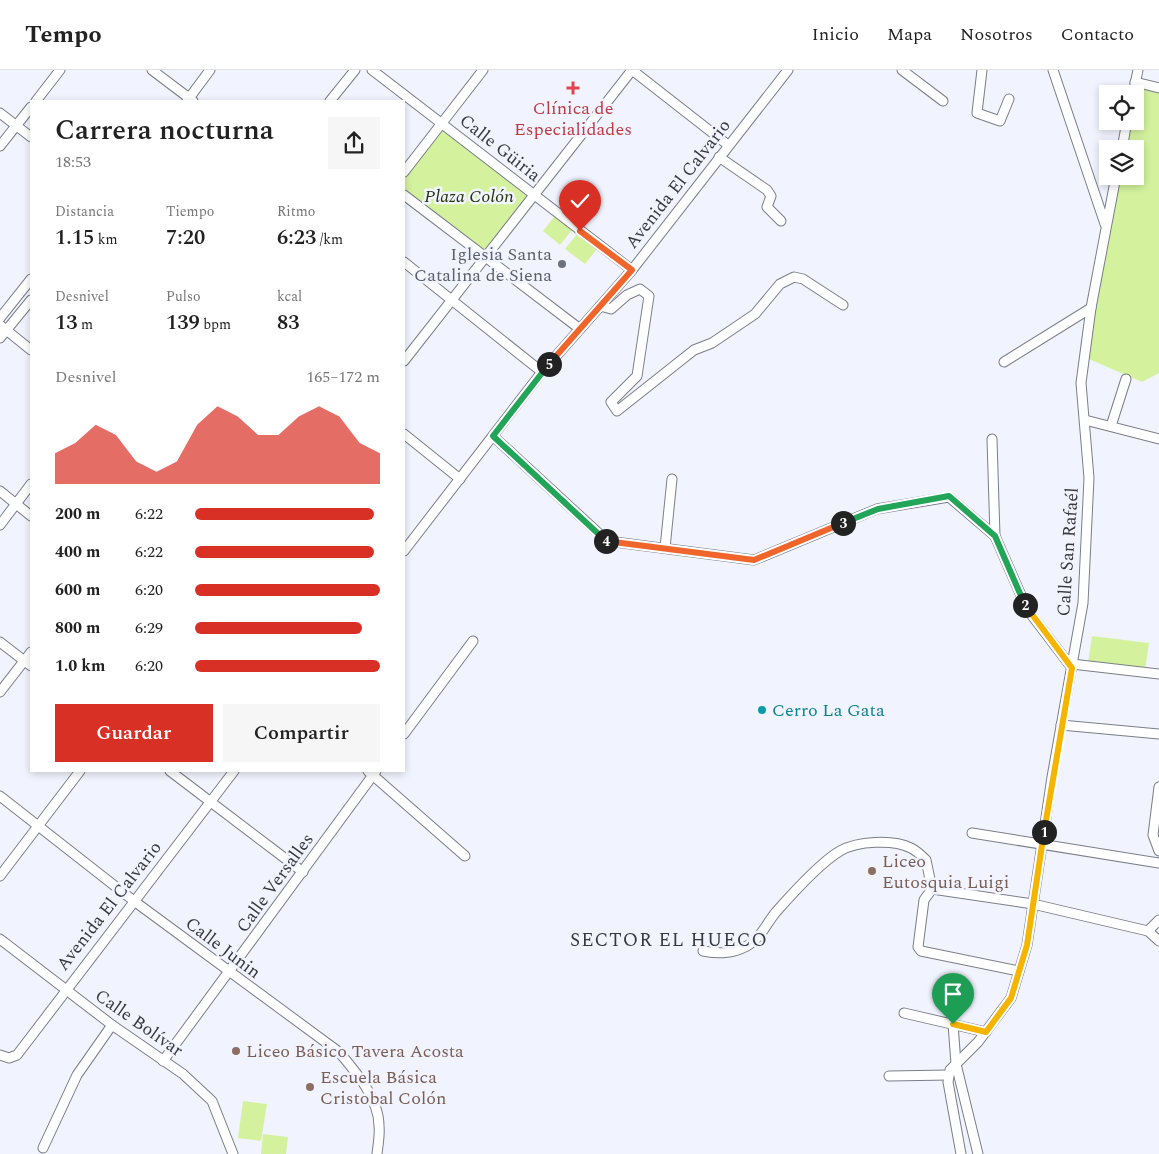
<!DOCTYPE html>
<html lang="es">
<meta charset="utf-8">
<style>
:root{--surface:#fff;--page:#f6f6f6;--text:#222;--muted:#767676;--line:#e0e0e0;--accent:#d93025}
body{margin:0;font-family:Spectral,serif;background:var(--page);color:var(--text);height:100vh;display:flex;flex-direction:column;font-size:19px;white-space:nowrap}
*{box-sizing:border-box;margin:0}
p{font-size:16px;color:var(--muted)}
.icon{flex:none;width:28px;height:28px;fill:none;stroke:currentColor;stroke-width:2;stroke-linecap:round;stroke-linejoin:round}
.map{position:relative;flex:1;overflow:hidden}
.side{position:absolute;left:30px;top:30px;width:375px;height:672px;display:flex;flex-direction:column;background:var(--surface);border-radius:0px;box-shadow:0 2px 8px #0003}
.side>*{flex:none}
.controls{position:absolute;left:1099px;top:15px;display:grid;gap:10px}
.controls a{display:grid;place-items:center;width:45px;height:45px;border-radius:0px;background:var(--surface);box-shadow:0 2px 8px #0003;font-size:25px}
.pin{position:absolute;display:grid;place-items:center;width:42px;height:42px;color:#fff;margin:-51px -21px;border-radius:50% 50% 50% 0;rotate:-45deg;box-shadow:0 0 5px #0007}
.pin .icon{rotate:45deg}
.km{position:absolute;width:25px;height:25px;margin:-12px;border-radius:50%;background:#222;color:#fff;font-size:14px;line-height:25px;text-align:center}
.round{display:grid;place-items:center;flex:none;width:52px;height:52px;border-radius:0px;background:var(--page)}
.headline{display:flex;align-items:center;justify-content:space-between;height:85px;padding:0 25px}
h1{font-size:28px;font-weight:600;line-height:38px}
.stats{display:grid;grid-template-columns:repeat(3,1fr);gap:8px;height:85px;padding:5px 25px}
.stats div{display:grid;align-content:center}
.stats b{font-size:21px;font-weight:600}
.stats small{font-size:14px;font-weight:400}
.stats p{font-size:14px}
.chart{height:140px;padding:10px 25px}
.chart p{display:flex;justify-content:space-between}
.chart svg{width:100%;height:90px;margin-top:5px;fill:var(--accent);opacity:.7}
.action{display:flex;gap:10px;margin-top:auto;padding:10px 25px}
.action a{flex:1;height:58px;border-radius:0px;background:var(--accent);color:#fff;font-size:20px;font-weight:600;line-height:58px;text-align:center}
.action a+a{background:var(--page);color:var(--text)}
ul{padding:0 25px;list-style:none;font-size:16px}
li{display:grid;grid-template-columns:80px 60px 1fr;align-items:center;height:38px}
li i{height:12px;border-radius:6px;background:var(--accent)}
header{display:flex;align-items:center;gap:30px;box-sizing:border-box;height:70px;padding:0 25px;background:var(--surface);border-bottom:1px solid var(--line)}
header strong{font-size:24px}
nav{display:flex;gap:28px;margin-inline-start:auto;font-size:18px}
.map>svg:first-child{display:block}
.green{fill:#d4f29e}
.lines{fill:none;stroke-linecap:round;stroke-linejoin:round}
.minor-casing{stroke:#7a7e88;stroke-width:11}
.minor{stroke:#fff;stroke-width:9}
.split-1-casing{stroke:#fff;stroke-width:10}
.split-2-casing{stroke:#fff;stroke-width:10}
.split-3-casing{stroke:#fff;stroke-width:10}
.split-4-casing{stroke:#fff;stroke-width:10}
.split-5-casing{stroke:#fff;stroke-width:10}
.split-6-casing{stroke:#fff;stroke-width:10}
.split-1{stroke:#f5b400;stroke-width:6}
.split-2{stroke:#f5b400;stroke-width:6}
.split-3{stroke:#22a559;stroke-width:6}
.split-4{stroke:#f0652b;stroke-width:6}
.split-5{stroke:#22a559;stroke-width:6}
.split-6{stroke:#f0652b;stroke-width:6}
.health-dot{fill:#e0444e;stroke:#f1f4fe;stroke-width:2}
.worship-dot{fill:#6b7280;stroke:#f1f4fe;stroke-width:2}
.culture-dot{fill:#0f9aa8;stroke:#f1f4fe;stroke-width:2}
.education-dot{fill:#8d6e63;stroke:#f1f4fe;stroke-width:2}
.labels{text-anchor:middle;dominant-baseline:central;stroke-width:5;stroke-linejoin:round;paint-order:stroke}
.health-label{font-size:18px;fill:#be3a42;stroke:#f1f4fe}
.street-label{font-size:18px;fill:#38393d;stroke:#f1f4fe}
.park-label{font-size:18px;font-style:italic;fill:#27330d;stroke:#f1f4fe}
.worship-label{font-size:18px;fill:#5b616d;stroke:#f1f4fe;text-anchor:end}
.culture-label{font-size:18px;fill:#0d838f;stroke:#f1f4fe;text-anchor:start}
.education-label{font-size:18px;fill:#785e54;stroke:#f1f4fe;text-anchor:start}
.neighbourhood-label{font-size:19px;letter-spacing:1px;fill:#38393d;stroke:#f1f4fe}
</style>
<header>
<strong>Tempo</strong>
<nav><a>Inicio</a><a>Mapa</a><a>Nosotros</a><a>Contacto</a></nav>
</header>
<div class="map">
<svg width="1159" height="1084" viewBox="0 0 1159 1084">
<rect width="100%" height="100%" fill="#f1f4fe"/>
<g class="green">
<polygon points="1135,12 1159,18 1159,303 1142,312 1084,287 1116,106 1135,106 1135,79 1122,79 1127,51 1135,51"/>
<polygon points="443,59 528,127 482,183 404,121 404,107"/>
<polygon points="555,146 572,160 560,175 543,161"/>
<polygon points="577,164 597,179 585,194 565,179"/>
<polygon points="1092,566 1149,573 1145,601 1088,593"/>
<polygon points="243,1031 267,1034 261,1071 238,1068"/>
<polygon points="263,1064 288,1067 286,1084 261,1084"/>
</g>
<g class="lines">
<g class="minor-casing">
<g id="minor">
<polyline points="152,0 193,31"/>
<polyline points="372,0 632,200"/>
<polyline points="632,0 728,75"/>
<polyline points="902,0 943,31"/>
<polyline points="982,0 977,43 1000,51 1009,29"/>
<polyline points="1053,0 1105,154"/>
<polyline points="1135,12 1159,18"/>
<polyline points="1133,24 1138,0"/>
<polyline points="36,31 60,0"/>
<polyline points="187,31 210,0"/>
<polyline points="330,31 355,0"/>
<polyline points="0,43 31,67"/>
<polyline points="0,76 31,37"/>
<polyline points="1122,79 1127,51"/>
<polyline points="719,87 767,120 771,126 767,137 781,151"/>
<polyline points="404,102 483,0"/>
<polyline points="404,125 580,259"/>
<polyline points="404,192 542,302"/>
<polyline points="600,236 611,239 627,225 640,219 649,226 637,306 611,332 617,341 694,280 712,273 755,244 780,214 794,207 803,209 843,235"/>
<polyline points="0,248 31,209"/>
<polyline points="0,255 31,280"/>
<polyline points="0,268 31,230"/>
<polyline points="404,291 632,0"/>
<polyline points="1004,292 1091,238"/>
<polyline points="1085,350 1159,369"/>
<polyline points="1111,356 1126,309"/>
<polyline points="404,364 460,409"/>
<polyline points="493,366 607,471 754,490 877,439 949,427 995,466 1027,539 1072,598"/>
<polyline points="992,369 995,466"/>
<polyline points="0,421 31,446"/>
<polyline points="0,455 31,414"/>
<polyline points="665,478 672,409"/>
<polyline points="404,481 542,302 632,200 788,0"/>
<polyline points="0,572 31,596"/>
<polyline points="1072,594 1159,604"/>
<polyline points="0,622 31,582"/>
<polyline points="1061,655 1159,664"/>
<polyline points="404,664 473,571"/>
<polyline points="170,701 303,802"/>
<polyline points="368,701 465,786"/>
<polyline points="1159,717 1153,765 1159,781"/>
<path d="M0,726l134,105 205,151c17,20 40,47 40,74 1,9 -1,19 -2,28"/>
<polyline points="972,763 1159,793"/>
<polyline points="0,806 80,701"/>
<polyline points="1148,861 1159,850"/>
<polyline points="0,869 112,955 183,1004 212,1031 233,1084"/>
<path d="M703,881c16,3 29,3 44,-5 14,-8 19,-22 29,-34 15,-17 45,-50 64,-61 17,-10 53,-12 71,-3 6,3 11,8 15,12l6,29"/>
<polyline points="1019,901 921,881 918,877 924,830 932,819 1033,834 1148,861 1159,871"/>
<polyline points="904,943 986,962"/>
<polyline points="953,954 956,994 950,1000 948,1012 961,1084"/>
<polyline points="0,985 9,988 17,985 234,701"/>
<polyline points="163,991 376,701"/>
<polyline points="889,1006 949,1005"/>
<polyline points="43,1078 77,1005 112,955"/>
<polyline points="978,1084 956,994 978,972 1011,928 1027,875 1052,707 1083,533 1089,408 1081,313 1091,238 1116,106"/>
</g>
</g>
<use href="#minor" class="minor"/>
</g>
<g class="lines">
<g class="split-1-casing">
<polyline id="split-1" points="953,954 986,962 1011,928 1027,875 1044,762"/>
</g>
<g class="split-2-casing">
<polyline id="split-2" points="1025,535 1072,598 1044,762"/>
</g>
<g class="split-3-casing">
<polyline id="split-3" points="843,453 878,439 949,426 995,466 1025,535"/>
</g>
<g class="split-4-casing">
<polyline id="split-4" points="606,471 754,490 843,453"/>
</g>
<g class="split-5-casing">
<polyline id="split-5" points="549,294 493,366 606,471"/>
</g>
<g class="split-6-casing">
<polyline id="split-6" points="549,294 632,200 580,161"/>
</g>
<use href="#split-1" class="split-1"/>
<use href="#split-2" class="split-2"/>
<use href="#split-3" class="split-3"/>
<use href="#split-4" class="split-4"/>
<use href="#split-5" class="split-5"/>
<use href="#split-6" class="split-6"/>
</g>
<path class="health-dot" d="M570.5 10.5h5v5h5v5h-5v5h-5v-5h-5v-5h5z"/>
<circle class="worship-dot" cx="562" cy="194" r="5"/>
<circle class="culture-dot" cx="762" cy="640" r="5"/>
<g class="education-dot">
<circle cx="872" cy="801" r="5"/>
<circle cx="236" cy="981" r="5"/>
<circle cx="310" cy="1017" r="5"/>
</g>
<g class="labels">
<g class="health-label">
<text x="573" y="38">Clínica de<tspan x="573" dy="21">Especialidades</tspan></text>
</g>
<g class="street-label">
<text transform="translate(500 78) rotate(38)">Calle Güiria</text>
<text transform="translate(678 114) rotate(-52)">Avenida El Calvario</text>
<text transform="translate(1068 482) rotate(-86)">Calle San Rafaél</text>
<text transform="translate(275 813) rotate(-54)">Calle Versalles</text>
<text transform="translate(109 836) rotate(-52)">Avenida El Calvario</text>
<text transform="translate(223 878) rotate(37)">Calle Junin</text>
<text transform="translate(139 953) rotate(35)">Calle Bolívar</text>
</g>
<g class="park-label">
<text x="469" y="126">Plaza Colón</text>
</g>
<g class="worship-label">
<text x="552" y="184">Iglesia Santa<tspan x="552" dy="21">Catalina de Siena</tspan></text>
</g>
<g class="culture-label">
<text x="772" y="640">Cerro La Gata</text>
</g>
<g class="education-label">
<text x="882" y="791">Liceo<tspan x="882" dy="21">Eutosquia Luigi</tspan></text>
<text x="246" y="981">Liceo Básico Tavera Acosta</text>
<text x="320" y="1007">Escuela Básica<tspan x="320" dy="21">Cristobal Colón</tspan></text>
</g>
<g class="neighbourhood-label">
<text x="669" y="870">SECTOR EL HUECO</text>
</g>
</g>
</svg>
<div class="controls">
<a><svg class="icon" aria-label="locate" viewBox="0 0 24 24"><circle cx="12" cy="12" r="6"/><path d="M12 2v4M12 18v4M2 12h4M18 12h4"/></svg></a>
<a><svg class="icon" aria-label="layers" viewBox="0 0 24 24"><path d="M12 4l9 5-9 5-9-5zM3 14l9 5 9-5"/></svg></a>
</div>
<div class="pin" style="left:953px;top:954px;background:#1e9e55"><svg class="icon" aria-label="arrive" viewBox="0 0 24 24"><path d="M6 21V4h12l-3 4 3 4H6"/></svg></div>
<div class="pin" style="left:580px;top:161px;background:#d93025"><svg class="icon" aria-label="check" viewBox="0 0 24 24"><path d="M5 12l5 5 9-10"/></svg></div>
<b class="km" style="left:1044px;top:762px">1</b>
<b class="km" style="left:1025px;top:535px">2</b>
<b class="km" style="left:843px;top:453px">3</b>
<b class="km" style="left:606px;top:471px">4</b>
<b class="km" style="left:549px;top:294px">5</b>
<section class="side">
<div class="headline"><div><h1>Carrera nocturna</h1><p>18:53</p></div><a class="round"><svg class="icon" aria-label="share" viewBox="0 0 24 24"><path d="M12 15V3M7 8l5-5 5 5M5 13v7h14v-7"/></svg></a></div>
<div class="stats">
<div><p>Distancia</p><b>1.15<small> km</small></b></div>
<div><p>Tiempo</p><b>7:20</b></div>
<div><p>Ritmo</p><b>6:23<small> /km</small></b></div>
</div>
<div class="stats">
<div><p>Desnivel</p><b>13<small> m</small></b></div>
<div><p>Pulso</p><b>139<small> bpm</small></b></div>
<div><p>kcal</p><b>83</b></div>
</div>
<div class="chart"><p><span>Desnivel</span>165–172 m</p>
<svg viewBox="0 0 160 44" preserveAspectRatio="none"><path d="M0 44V29L10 24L20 15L30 20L40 33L50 38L60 33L70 15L80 6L90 11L100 20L110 20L120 11L130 6L140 11L150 24L160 29V44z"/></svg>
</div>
<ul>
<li><b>200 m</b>6:22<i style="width:97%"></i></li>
<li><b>400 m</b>6:22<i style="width:97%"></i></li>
<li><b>600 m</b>6:20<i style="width:100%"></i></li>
<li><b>800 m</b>6:29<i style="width:90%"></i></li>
<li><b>1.0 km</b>6:20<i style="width:100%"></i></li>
</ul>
<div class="action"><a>Guardar</a><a>Compartir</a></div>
</section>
</div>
